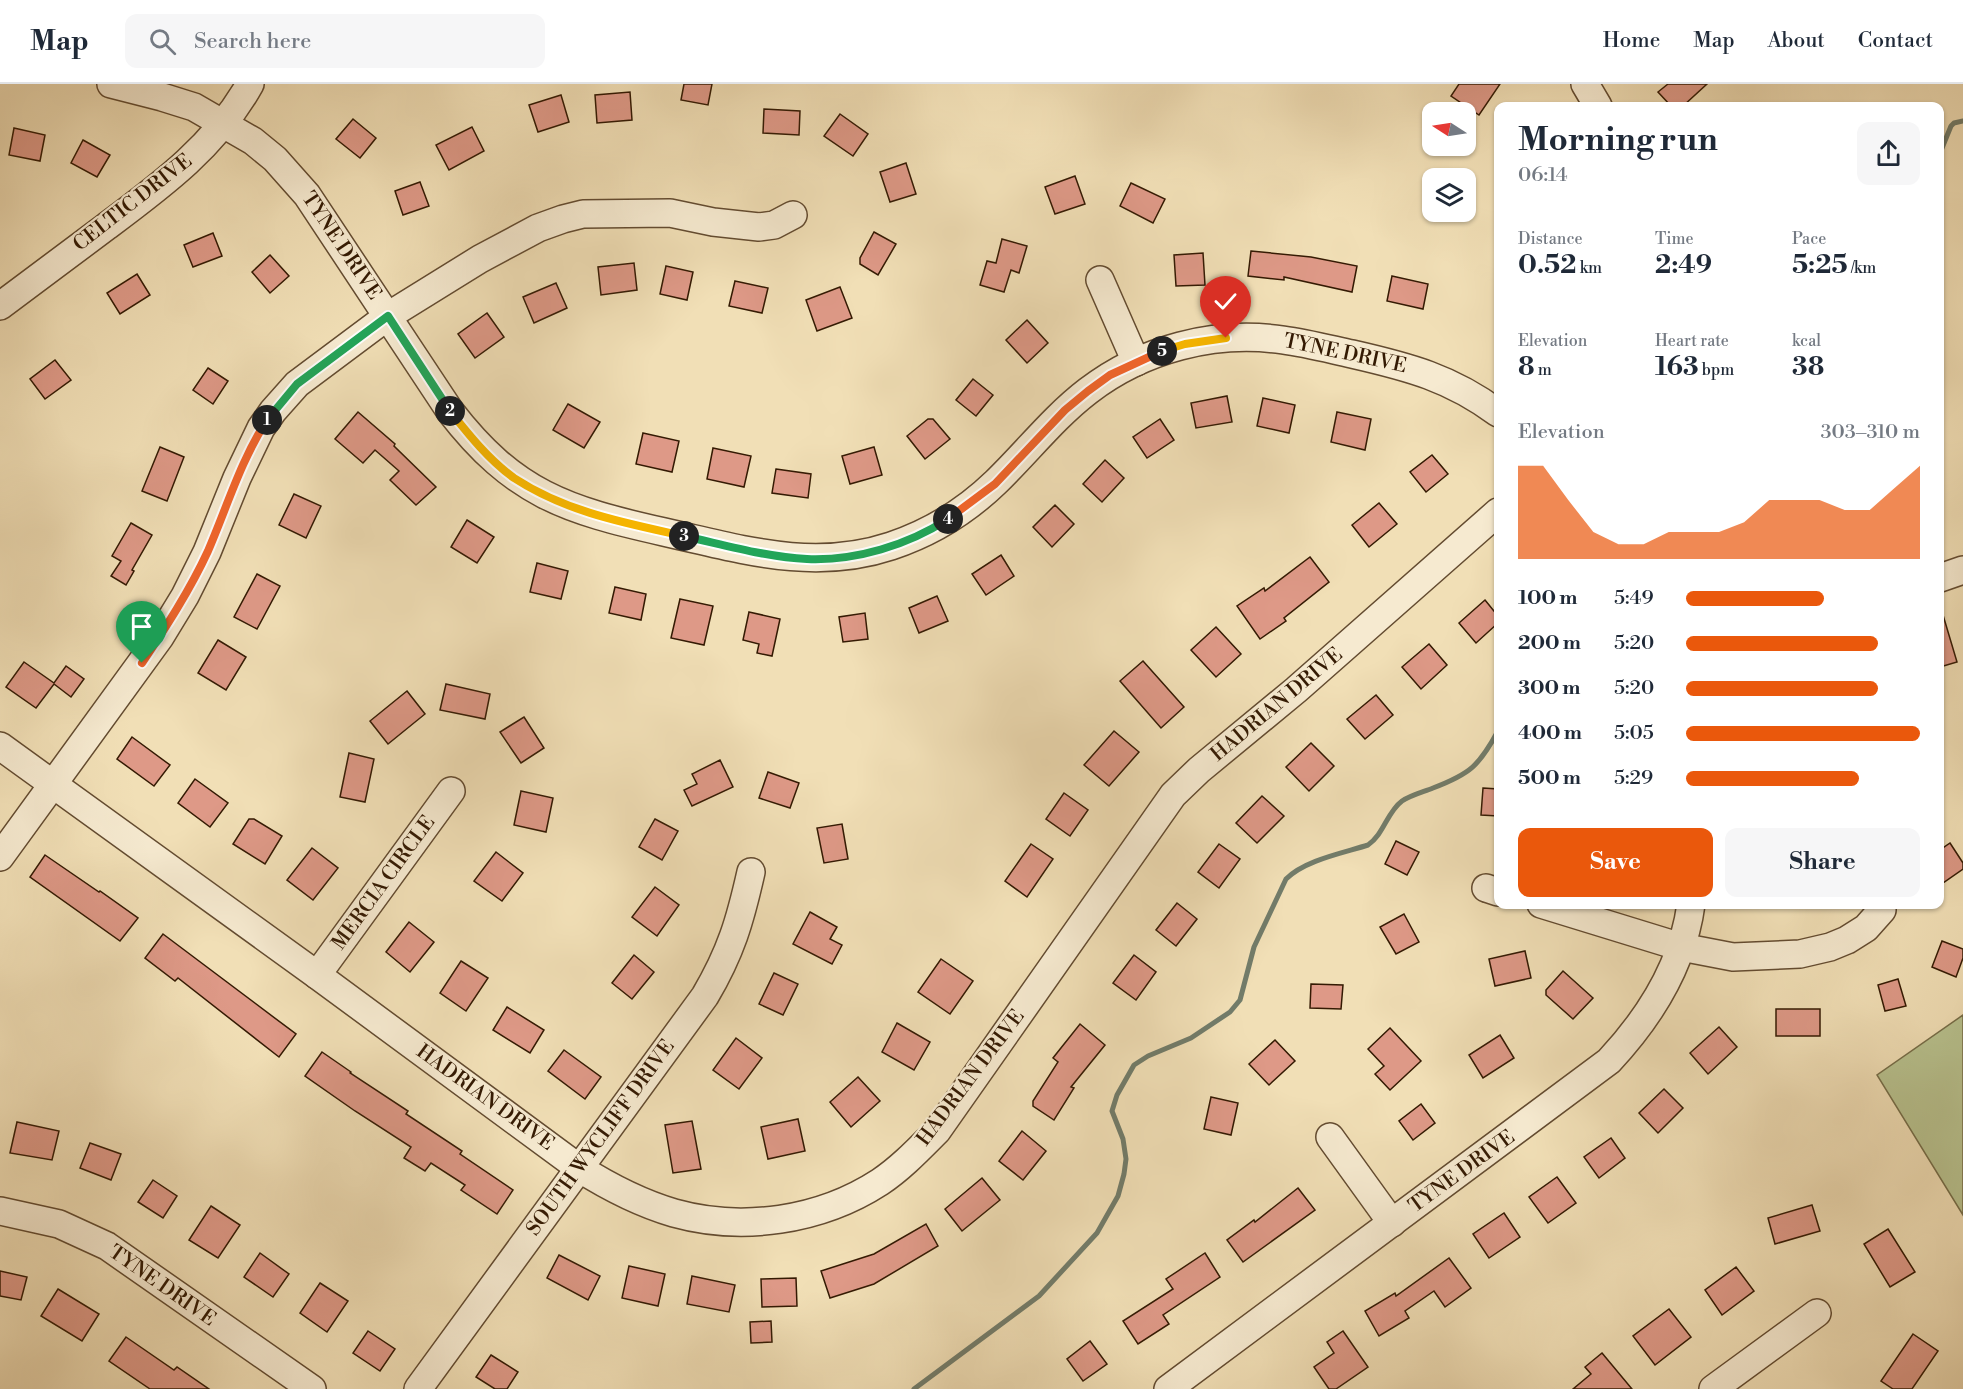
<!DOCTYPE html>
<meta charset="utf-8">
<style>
:root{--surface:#fff;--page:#f6f6f7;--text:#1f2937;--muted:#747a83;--line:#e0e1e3;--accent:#ea580c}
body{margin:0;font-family:"Libre Bodoni",serif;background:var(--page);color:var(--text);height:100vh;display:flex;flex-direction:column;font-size:22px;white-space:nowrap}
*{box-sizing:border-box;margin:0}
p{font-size:20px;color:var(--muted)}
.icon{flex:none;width:33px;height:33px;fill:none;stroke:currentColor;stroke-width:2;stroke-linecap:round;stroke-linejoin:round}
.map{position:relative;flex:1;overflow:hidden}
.side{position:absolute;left:1494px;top:18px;width:450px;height:807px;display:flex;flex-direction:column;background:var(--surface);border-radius:12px;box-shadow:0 2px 4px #0004}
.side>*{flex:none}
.needle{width:39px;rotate:282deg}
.controls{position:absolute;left:1422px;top:18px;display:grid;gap:12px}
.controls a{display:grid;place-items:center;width:54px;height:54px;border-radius:12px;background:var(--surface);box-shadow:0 2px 4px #0004;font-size:30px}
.pin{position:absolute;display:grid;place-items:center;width:51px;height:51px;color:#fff;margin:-62px -26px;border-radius:50% 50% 50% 0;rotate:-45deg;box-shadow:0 0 6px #0007}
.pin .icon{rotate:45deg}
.km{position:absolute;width:30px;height:30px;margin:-15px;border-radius:50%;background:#222;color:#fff;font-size:16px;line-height:30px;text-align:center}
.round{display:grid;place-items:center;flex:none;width:63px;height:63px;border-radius:12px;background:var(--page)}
.summary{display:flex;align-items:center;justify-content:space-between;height:102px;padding:0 24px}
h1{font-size:33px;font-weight:700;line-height:45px}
.figures{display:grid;grid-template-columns:repeat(3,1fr);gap:9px;height:102px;padding:6px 24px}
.figures div{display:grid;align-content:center}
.figures b{font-size:26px;font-weight:700}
.figures small{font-size:16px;font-weight:400}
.figures p{font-size:16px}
.chart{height:168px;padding:12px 24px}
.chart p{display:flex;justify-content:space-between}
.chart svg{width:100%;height:108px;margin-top:6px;fill:var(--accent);opacity:.7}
.button{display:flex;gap:12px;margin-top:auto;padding:12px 24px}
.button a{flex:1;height:69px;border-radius:12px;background:var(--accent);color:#fff;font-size:24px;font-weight:700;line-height:69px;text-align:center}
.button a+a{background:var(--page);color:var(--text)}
ul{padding:0 24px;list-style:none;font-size:20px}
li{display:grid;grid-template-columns:96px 72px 1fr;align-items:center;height:45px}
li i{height:15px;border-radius:8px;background:var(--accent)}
header{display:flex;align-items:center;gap:36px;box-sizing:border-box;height:84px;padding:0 30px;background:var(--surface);border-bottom:2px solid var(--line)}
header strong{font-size:28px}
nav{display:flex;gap:33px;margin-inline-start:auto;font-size:21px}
.search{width:420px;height:54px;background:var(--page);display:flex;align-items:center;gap:15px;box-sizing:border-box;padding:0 21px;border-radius:12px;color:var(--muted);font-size:22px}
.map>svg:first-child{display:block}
.green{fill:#b8c28f;stroke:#766e49;stroke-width:1.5}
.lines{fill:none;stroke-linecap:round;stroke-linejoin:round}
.stream{stroke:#727c6a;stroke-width:5}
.building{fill:#de9987;stroke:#341a03;stroke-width:1.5}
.minor-casing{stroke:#634b30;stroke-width:30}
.minor{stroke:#f6ead0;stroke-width:27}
.split-1-casing{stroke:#fff;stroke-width:12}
.split-2-casing{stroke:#fff;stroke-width:12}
.split-3-casing{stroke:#fff;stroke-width:12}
.split-4-casing{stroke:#fff;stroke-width:12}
.split-5-casing{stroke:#fff;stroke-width:12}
.split-6-casing{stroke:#fff;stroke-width:12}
.split-1{stroke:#f0652b;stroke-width:8}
.split-2{stroke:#22a559;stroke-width:8}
.split-3{stroke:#f5b400;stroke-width:8}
.split-4{stroke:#22a559;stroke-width:8}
.split-5{stroke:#f0652b;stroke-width:8}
.split-6{stroke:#f5b400;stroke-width:8}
.labels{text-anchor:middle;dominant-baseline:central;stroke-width:4.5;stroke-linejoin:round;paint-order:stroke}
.street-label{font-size:20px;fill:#341a03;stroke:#f6ead0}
</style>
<header>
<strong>Map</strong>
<div class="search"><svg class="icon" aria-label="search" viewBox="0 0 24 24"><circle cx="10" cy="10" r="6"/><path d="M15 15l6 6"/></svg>Search here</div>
<nav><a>Home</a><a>Map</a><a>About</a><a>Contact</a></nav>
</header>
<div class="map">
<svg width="1963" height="1305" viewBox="0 0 1963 1305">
<rect width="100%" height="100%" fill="#f1dfb6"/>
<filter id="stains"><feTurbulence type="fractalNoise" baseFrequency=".00333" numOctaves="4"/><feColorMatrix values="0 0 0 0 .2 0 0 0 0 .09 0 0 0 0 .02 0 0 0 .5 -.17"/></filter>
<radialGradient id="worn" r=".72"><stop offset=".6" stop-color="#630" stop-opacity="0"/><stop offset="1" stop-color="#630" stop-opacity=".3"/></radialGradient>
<polygon class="green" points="1963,931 1963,1131 1877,991"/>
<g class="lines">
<g class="stream">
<polyline points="1940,69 1951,42 1954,39 1963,37"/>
<path d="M914,1305l125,-93 58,-63 21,-37 6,-22 2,-15 -3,-20 -11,-28 5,-16 17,-30 14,-9 43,-18 39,-26 10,-12 14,-53 32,-68c19,-19 57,-26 82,-34 16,-11 19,-33 34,-44 9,-6 21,-9 31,-13 37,-14 46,-22 65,-57"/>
</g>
</g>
<g class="building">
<polygon points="684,0 712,0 708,21 681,16"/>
<polygon points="1459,0 1500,0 1479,31 1451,12"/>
<polygon points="1668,0 1707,0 1683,22 1671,22 1658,8"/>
<polygon points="630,8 632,36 597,39 595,11"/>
<polygon points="561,11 569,38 538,48 529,21"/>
<polygon points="764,25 800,27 799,51 763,49"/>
<polygon points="840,30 868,50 853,72 824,52"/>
<polygon points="353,35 376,54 360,74 336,55"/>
<polygon points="472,43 484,67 449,86 436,61"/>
<polygon points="14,44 45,51 40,77 9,71"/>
<polygon points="83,56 110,71 97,93 71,79"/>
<polygon points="906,79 916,110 890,118 880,88"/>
<polygon points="1075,92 1085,120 1055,130 1045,103"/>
<polygon points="420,98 429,122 403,131 395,107"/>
<polygon points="1131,99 1165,115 1153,139 1120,122"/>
<polygon points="874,148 896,160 878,191 860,180 860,174"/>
<polygon points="213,149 222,172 193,183 184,161"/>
<polygon points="1002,155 1027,162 1019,189 1011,186 1004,208 980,201 987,177 996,179"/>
<polygon points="1251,167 1311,173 1357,182 1352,208 1284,193 1284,196 1248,192"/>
<polygon points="1203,169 1205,201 1176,202 1174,171"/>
<polygon points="270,171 289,192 270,209 252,188"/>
<polygon points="634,179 637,206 601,211 598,183"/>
<polygon points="666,182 693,188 687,216 660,210"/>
<polygon points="137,190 150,211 120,230 107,209"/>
<polygon points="1392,192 1428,200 1423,225 1387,217"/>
<polygon points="735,197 768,204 762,229 729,222"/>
<polygon points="556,199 567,224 534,239 523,213"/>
<polygon points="840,203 852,234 817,247 806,216"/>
<polygon points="487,229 504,253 475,274 458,250"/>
<polygon points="1027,236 1048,259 1027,279 1006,256"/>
<polygon points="55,276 71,296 45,315 30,295"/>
<polygon points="208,284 228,297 213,320 193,306"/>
<polygon points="973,295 993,311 976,332 956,316"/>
<polygon points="1227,312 1232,338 1196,344 1191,319"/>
<polygon points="1263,314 1295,321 1289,349 1257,342"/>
<polygon points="568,320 600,338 584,364 553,346"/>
<polygon points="358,328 395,360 394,362 436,403 416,421 390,396 399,387 375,366 363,379 335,355"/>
<polygon points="1337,328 1371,335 1365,366 1331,358"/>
<polygon points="928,335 933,335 950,355 925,375 907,352"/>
<polygon points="1160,335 1174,356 1147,374 1133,353"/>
<polygon points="643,349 679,357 672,388 636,380"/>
<polygon points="160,363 184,373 167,417 142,407"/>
<polygon points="874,363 882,391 850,400 842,372"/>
<polygon points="713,364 751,372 744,403 707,395"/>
<polygon points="1432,371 1448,390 1426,408 1410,388"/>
<polygon points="1105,376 1124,394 1102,418 1083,400"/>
<polygon points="776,385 811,390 808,414 772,409"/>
<polygon points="294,410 321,422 306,454 279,441"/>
<polygon points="1379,419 1397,440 1369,463 1352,441"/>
<polygon points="1055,421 1074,440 1052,463 1033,443"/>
<polygon points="467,436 494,453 477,479 451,463"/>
<polygon points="131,439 152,451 132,486 134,487 126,501 111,492 121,477 112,472"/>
<polygon points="1001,471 1014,492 986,511 972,490"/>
<polygon points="1310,473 1329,498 1284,534 1286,537 1260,555 1237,522 1264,504 1265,507"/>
<polygon points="537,479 568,487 561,515 530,508"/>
<polygon points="257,490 280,502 257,545 234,533"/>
<polygon points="615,503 646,510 641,536 609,529"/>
<polygon points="937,512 948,537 919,549 909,524"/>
<polygon points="680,515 713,522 704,561 671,554"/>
<polygon points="1485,516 1498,532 1498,539 1476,559 1459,539"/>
<polygon points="749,528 780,535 772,572 757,569 759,560 743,556"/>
<polygon points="865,529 868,555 843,558 839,533"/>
<polygon points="1940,531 1943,531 1957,578 1940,583"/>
<polygon points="1216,543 1241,570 1216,593 1191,566"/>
<polygon points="218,556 246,573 226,606 198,589"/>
<polygon points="1429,560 1447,581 1421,605 1402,583"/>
<polygon points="1143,577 1184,623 1161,644 1120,597"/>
<polygon points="24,578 54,599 66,582 84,595 71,613 54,600 36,624 6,603"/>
<polygon points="446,600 490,610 485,635 440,626"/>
<polygon points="407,607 425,630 388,660 370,637"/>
<polygon points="1376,611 1393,631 1365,655 1347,635"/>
<polygon points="524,633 544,664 521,679 500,648"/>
<polygon points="1114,647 1139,668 1109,702 1084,681"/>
<polygon points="132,653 170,681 154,702 117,675"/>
<polygon points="1311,659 1334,682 1309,707 1286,683"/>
<polygon points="349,669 374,675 365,718 340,713"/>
<polygon points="720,676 733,703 692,722 684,706 697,700 692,690"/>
<polygon points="768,688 799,699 790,724 759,714"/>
<polygon points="195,695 228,719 210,743 178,719"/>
<polygon points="1483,704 1498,705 1498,732 1481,731"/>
<polygon points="521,707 553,714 546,748 514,741"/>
<polygon points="1064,709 1088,726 1070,752 1046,735"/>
<polygon points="1262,712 1284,732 1257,759 1236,739"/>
<polygon points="249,735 254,735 282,752 265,780 233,760"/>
<polygon points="655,735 678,747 662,776 639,763"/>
<polygon points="842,740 848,775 824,779 817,744"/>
<polygon points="1396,757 1419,768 1407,791 1385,780"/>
<polygon points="1950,759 1963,779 1963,785 1940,801 1940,766"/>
<polygon points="1031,760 1053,775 1027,813 1005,797"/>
<polygon points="1219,760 1240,775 1219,804 1198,788"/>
<polygon points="312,764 338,784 313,816 287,796"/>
<polygon points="496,768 523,789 502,817 474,797"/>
<polygon points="45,771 99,808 100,807 138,834 120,857 30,793"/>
<polygon points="655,803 679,821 657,852 632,833"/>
<polygon points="1177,819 1197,835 1176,862 1156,846"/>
<polygon points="810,828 837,843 830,855 842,861 832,880 793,860"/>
<polygon points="1404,830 1419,858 1396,870 1380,843"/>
<polygon points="409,838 434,858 410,888 386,868"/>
<polygon points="163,850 296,950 279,973 178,894 175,897 145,874"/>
<polygon points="1942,857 1963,865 1963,874 1956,893 1932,883"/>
<polygon points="1525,867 1531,894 1495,902 1489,875"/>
<polygon points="634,871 654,888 632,915 612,899"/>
<polygon points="1134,871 1156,888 1136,916 1113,899"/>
<polygon points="941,875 973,897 950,930 918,908"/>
<polygon points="461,877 488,894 466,927 440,909"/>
<polygon points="1563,887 1593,914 1573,935 1546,911 1546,906"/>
<polygon points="774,889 798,900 783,931 759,920"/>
<polygon points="1898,895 1906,922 1885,927 1878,901"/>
<polygon points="1311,900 1343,901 1341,925 1310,924"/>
<polygon points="507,923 544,946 530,969 493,946"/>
<rect x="1776" y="925" width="44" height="27"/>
<polygon points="897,939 930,958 914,986 882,968"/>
<polygon points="1080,940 1105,961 1071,1003 1074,1004 1054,1036 1033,1022 1033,1017 1058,978 1053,974"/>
<polygon points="1719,943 1737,963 1708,990 1690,969"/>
<polygon points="1390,944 1421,977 1390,1006 1375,990 1384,982 1368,965"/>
<polygon points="1500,951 1514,974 1483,994 1469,971"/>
<polygon points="736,954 762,974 739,1005 713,986"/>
<polygon points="1275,956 1295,977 1269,1001 1249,980"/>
<polygon points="564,966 601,993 585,1015 548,987"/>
<polygon points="322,968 351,988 350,989 408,1027 406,1030 462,1067 460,1070 513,1106 497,1130 461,1106 465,1101 431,1079 425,1087 404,1074 411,1063 355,1027 305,992"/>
<polygon points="858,993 880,1017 851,1043 830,1018"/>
<polygon points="1664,1005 1683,1024 1658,1049 1639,1029"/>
<polygon points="1211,1013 1238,1019 1231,1051 1204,1045"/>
<polygon points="1421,1020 1435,1039 1413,1056 1399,1037"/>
<polygon points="798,1035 805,1067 768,1075 761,1043"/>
<polygon points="692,1037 701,1085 673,1089 665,1041"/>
<polygon points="17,1038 59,1047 52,1076 10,1069"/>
<polygon points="1022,1047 1046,1067 1023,1096 999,1077"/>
<polygon points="1611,1054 1625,1074 1599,1094 1584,1073"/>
<polygon points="90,1059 121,1070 111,1096 80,1084"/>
<polygon points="1557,1093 1576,1119 1548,1139 1529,1113"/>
<polygon points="982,1094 1000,1116 962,1147 945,1125"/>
<polygon points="153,1096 177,1112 163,1134 138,1118"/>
<polygon points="1298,1104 1315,1126 1243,1178 1227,1156 1254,1136 1255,1138"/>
<polygon points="1812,1121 1820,1147 1775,1160 1768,1134"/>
<polygon points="211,1122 240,1141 218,1174 189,1156"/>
<polygon points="1504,1129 1520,1153 1489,1174 1473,1150"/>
<polygon points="926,1140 938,1162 874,1200 830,1214 821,1187 874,1170"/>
<polygon points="1888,1145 1915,1188 1890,1203 1864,1160"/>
<polygon points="260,1169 289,1190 273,1213 244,1193"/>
<polygon points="1205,1169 1220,1193 1163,1231 1169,1240 1138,1260 1123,1237 1173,1205 1166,1195"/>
<polygon points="559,1171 600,1192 588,1216 547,1194"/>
<polygon points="1449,1174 1471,1204 1445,1223 1434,1207 1405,1227 1409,1234 1379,1252 1365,1227 1395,1209 1396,1212"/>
<polygon points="629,1182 665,1190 658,1222 622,1214"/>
<polygon points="1736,1183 1754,1207 1722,1231 1705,1206"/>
<polygon points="0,1187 27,1193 21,1216 0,1212"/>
<polygon points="692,1192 735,1201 729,1228 687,1220"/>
<polygon points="796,1194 797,1222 762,1223 761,1195"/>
<polygon points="320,1199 348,1217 327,1248 300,1229"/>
<polygon points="58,1205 99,1230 82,1257 41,1232"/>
<polygon points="1669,1225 1691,1253 1655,1281 1633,1252"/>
<polygon points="771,1237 772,1258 751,1259 750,1238"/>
<polygon points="368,1247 395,1265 380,1287 353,1269"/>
<polygon points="1343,1247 1368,1283 1336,1305 1329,1305 1314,1283 1334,1269 1327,1258"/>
<polygon points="1913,1250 1938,1267 1912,1305 1893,1305 1881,1297"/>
<polygon points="126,1253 174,1286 177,1283 209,1305 150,1305 109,1277"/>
<polygon points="1090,1257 1107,1280 1083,1297 1067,1275"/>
<polygon points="1602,1269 1632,1305 1573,1305 1591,1290 1585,1283"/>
<polygon points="491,1271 518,1288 507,1305 495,1305 476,1293"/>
</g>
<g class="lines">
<g class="minor-casing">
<g id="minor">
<path d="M111,0l51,13 32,10 59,34 22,18 32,36 143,216c64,83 116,99 214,121 77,17 149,40 227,14 39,-13 75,-35 105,-64 31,-30 58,-65 92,-91 55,-42 126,-61 195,-51 23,3 46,9 69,14 57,13 99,24 146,59"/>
<polyline points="1585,0 1598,22"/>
<polyline points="1100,196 1136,278"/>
<path d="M0,222c36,-27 71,-53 107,-80 55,-41 109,-81 143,-142"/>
<polyline points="1940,494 1963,486"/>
<path d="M0,662l317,229 262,193c30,19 61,35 95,45 68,19 146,8 206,-31 21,-14 39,-33 57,-51l236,-336 26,-25 97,-80 202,-178"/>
<polyline points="0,773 160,553 185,512 207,468 237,394 261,344 273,327 297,300 388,232 480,175 538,144 563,135 583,130 670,129 713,138 759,143 774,141 793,131"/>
<polyline points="1486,804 1498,808"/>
<polyline points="1541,820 1681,863 1733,873 1800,870 1830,863 1847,856 1866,844 1882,826"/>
<polyline points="317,891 451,707"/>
<polyline points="1330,1053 1392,1139"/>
<polyline points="0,1127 59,1140 107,1162 312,1305"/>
<path d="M418,1305l287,-393c26,-44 35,-75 46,-124"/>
<path d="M1168,1305l441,-328c41,-44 74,-96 82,-157"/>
<polyline points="1713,1305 1817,1229"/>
</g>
</g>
<use href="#minor" class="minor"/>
</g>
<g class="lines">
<g class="split-1-casing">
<path id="split-1" d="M142,579c24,-36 48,-73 66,-112 19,-44 33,-91 59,-131"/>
</g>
<g class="split-2-casing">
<polyline id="split-2" points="267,336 297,300 388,232 450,327"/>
</g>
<g class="split-3-casing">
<path id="split-3" d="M450,327c19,24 39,49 64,67 52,34 111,45 170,58"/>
</g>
<g class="split-4-casing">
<path id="split-4" d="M684,452c41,9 82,21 123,23 49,2 101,-14 141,-40"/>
</g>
<g class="split-5-casing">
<polyline id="split-5" points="948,435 995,400 1065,326 1088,307 1110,291 1162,267"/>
</g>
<g class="split-6-casing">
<polyline id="split-6" points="1162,267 1185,260 1226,254"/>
</g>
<use href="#split-1" class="split-1"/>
<use href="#split-2" class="split-2"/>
<use href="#split-3" class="split-3"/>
<use href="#split-4" class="split-4"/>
<use href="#split-5" class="split-5"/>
<use href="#split-6" class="split-6"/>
</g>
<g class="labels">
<g class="street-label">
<text transform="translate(133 119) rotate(-38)">CELTIC DRIVE</text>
<text transform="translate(341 162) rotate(56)">TYNE DRIVE</text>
<text transform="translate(1345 270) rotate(12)">TYNE DRIVE</text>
<text transform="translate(1277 621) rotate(-40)">HADRIAN DRIVE</text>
<text transform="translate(384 799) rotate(-54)">MERCIA CIRCLE</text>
<text transform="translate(971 994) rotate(-53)">HADRIAN DRIVE</text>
<text transform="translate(485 1014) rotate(36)">HADRIAN DRIVE</text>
<text transform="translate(601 1054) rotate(-54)">SOUTH WYCLIFF DRIVE</text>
<text transform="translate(1462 1088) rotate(-36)">TYNE DRIVE</text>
<text transform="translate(162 1202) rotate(35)">TYNE DRIVE</text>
</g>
</g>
<rect width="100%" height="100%" filter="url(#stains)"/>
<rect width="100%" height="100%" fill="url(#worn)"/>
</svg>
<div class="controls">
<a><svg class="needle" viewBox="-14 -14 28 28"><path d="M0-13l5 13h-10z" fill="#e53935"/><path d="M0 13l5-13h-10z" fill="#747a83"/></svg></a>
<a><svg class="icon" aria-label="layers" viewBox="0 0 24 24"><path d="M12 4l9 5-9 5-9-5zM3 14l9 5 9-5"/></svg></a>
</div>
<div class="pin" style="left:142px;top:579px;background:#1e9e55"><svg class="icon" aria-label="arrive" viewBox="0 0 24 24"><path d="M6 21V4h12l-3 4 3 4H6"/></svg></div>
<div class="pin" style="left:1226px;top:254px;background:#d93025"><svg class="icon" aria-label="check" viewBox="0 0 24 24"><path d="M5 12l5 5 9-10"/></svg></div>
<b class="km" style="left:267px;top:336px">1</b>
<b class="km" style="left:450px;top:327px">2</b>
<b class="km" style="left:684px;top:452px">3</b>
<b class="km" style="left:948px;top:435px">4</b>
<b class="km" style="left:1162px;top:267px">5</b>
<section class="side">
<div class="summary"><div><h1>Morning run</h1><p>06:14</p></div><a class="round"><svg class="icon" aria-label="share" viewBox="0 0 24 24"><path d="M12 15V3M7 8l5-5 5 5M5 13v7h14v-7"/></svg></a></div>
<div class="figures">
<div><p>Distance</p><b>0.52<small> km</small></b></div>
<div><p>Time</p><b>2:49</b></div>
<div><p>Pace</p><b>5:25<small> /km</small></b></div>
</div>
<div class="figures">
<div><p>Elevation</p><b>8<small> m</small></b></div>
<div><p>Heart rate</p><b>163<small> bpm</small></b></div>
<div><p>kcal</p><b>38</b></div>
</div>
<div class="chart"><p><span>Elevation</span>303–310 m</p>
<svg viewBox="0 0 160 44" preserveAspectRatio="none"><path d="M0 44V6L10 6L20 20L30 33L40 38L50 38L60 33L70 33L80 33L90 29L100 20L110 20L120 20L130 24L140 24L150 15L160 6V44z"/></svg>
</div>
<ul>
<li><b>100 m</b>5:49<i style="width:59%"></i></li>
<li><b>200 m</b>5:20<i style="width:82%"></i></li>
<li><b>300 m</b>5:20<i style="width:82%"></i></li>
<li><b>400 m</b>5:05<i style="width:100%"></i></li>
<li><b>500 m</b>5:29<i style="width:74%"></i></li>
</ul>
<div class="button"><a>Save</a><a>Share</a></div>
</section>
</div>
